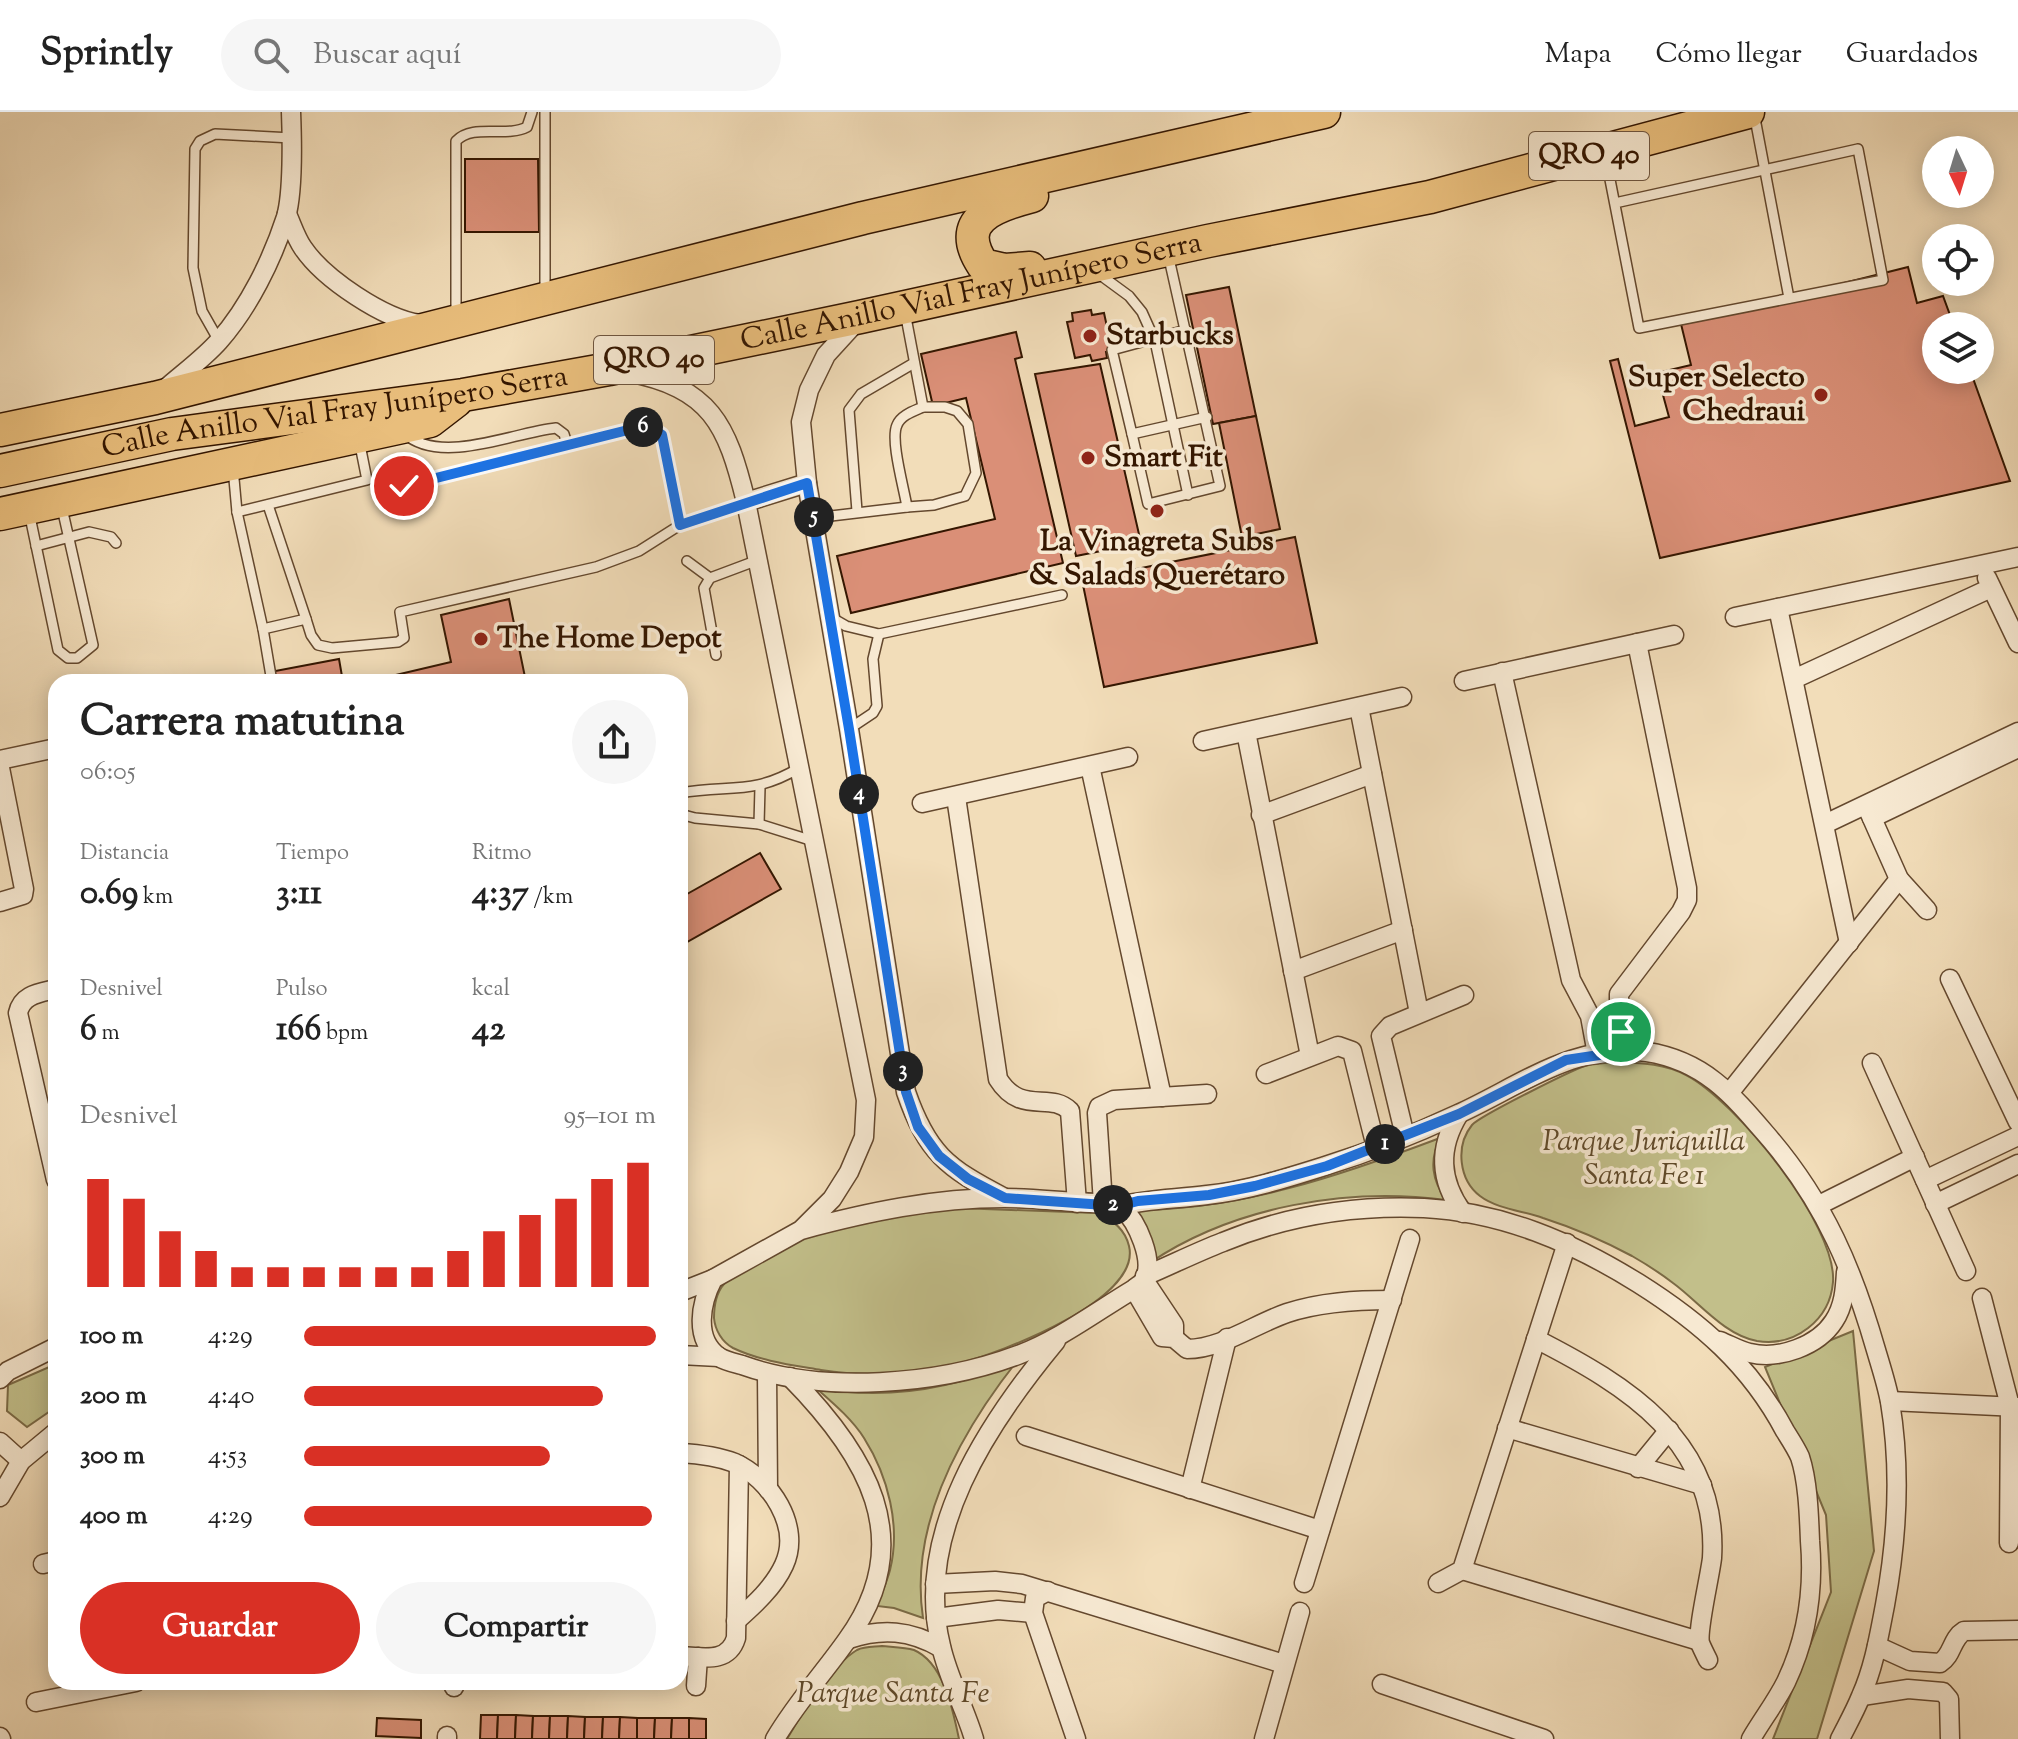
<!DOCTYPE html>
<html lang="es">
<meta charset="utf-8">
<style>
:root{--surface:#fff;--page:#f6f6f6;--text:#222;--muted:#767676;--line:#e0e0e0;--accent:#d93025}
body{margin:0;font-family:"Sorts Mill Goudy",serif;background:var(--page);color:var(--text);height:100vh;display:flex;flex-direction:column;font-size:30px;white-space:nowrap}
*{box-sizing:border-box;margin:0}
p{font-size:26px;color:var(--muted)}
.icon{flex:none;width:44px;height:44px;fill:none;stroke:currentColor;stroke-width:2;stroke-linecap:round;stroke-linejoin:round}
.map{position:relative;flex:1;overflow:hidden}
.sheet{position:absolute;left:48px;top:562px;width:640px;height:1016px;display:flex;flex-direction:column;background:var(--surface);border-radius:24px;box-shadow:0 4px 20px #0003}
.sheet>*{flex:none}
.needle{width:52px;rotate:176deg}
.controls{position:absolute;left:1922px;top:24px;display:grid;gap:16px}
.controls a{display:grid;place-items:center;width:72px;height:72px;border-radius:50%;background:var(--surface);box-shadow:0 4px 20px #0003;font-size:40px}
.pin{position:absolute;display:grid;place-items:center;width:68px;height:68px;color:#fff;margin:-34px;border:4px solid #fff;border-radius:50%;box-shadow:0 2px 8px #0007}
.km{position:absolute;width:40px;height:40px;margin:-20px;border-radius:50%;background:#222;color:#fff;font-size:22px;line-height:40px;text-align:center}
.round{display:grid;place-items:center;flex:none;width:84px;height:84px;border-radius:42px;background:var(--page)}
.headline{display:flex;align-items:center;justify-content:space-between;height:136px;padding:0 32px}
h1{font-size:44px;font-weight:700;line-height:60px}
.stats{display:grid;grid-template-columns:repeat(3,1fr);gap:12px;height:136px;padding:8px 32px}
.stats div{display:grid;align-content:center}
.stats b{font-size:34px;font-weight:700}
.stats small{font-size:22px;font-weight:400}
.stats p{font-size:22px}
.chart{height:224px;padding:16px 32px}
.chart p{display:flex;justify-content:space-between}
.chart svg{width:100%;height:144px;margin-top:8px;stroke:var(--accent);stroke-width:6}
.button{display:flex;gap:16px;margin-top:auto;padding:16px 32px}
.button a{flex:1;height:92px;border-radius:48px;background:var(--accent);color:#fff;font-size:32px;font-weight:700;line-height:92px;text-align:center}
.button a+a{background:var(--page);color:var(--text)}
ul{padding:0 32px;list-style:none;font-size:26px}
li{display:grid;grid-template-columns:128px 96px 1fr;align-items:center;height:60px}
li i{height:20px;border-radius:10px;background:var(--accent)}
header{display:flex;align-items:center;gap:48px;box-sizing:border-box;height:112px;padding:0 40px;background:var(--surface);border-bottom:2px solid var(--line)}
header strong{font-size:38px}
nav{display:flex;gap:44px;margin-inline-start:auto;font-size:28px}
.search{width:560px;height:72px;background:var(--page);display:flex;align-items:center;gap:20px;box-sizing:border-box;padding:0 28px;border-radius:44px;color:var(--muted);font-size:30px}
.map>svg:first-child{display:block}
.green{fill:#c2bf8a;stroke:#7b6a45;stroke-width:2}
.building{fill:#da8f77;stroke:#341600;stroke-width:2}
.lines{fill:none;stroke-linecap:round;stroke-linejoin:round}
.lane-casing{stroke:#64482e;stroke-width:12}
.street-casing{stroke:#64482e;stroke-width:21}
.highway-casing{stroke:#341600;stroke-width:35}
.lane{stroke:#f7e9d2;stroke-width:9}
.street{stroke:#f7e9d2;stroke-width:18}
.highway{stroke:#e9be7c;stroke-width:32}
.route-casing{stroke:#fff;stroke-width:16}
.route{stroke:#1a73e8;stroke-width:10}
.poi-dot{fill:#8f2418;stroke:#f7e9d2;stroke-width:3}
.labels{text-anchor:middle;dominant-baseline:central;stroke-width:7;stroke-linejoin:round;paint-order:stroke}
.shield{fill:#f7e9d2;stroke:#6e553f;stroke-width:2}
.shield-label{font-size:28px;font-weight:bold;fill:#341600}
.street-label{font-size:30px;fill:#341600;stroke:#f7e9d2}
.poi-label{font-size:30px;font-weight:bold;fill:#341600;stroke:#f7e9d2;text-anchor:start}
.park-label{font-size:30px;font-style:italic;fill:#5f4929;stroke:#f7e9d2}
</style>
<header>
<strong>Sprintly</strong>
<div class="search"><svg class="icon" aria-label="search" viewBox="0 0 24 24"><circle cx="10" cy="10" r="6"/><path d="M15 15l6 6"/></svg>Buscar aquí</div>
<nav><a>Mapa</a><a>Cómo llegar</a><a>Guardados</a></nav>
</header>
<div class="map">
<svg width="2018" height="1627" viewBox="0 0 2018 1627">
<rect width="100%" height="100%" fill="#f2ddb9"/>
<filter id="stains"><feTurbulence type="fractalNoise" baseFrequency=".0025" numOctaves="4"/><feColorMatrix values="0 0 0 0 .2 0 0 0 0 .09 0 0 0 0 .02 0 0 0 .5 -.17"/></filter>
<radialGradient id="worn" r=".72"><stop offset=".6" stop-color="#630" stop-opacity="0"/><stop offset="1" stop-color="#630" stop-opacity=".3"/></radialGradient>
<g class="green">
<path d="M1615,950c25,1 48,1 71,13 49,25 151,150 147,207 -3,38 -38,65 -76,59 -33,-6 -58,-39 -84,-58 -13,-10 -27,-19 -41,-27 -28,-15 -58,-28 -89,-38 -19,-7 -46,-9 -63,-22 -21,-16 -25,-50 -8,-71 8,-9 98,-54 113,-59 9,-3 20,-3 30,-4z"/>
<path d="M1440,1026c-11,23 -8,42 6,62 -98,-13 -211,6 -295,62l-1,-25 -16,-27c106,0 208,-35 306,-72z"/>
<path d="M957,1096l139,5c16,6 29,16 33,33 13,54 -129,107 -169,117 -45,11 -93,14 -139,7 -29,-5 -61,-9 -88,-22 -11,-6 -18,-18 -19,-30 0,-12 2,-25 10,-34 22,-25 103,-56 136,-65 31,-8 66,-8 97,-11z"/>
<polygon points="1853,1219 1874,1439 1817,1627 1773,1627 1831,1480 1826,1403 1765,1255"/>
<path d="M1017,1249c-56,71 -108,164 -94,257l-29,-10 -17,-2c4,-12 10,-24 13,-36 11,-44 -2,-94 -26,-132 -12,-19 -31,-35 -48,-50 69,12 138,1 201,-27z"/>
<polygon points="56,1252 56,1295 27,1315 7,1299 8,1273"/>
<path d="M882,1534c10,1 23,1 32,4 30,13 39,61 45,89h-172c14,-24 46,-75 70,-89 8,-4 17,-3 25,-4z"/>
</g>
<g class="building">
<polygon points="465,47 538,47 539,120 465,120"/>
<polygon points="1908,155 1917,191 1943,184 1954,214 1936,214 1936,258 1970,258 2010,369 1660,446 1610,249 1618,247 1635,314 1669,305 1657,261 1691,253 1681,212"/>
<polygon points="1229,175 1256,304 1213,312 1186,183"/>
<polygon points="1091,198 1092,203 1104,201 1112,238 1106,240 1107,246 1092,249 1090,243 1075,246 1067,210 1073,209 1072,201"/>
<polygon points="1016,220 1022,245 1015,247 1063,451 851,501 837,444 995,407 966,286 933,294 921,242"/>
<polygon points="1100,252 1141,431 1076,444 1035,262"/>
<polygon points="1256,304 1280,417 1242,425 1219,311"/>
<polygon points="1295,425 1317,531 1104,575 1082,468"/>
<polygon points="509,487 526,570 366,570 451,550 441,503"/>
<polygon points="339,547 343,570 273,570 270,560"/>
<polygon points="760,741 781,777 680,834 680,786"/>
<polygon points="481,1603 498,1603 497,1627 480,1627"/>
<polygon points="498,1603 516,1603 515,1627 497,1627"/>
<polygon points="516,1603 533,1604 532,1627 515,1627"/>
<polygon points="533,1604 550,1604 549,1627 532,1627"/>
<polygon points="550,1604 568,1604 567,1627 549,1627"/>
<polygon points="568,1604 585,1605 584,1627 567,1627"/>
<polygon points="585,1605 603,1605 602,1627 584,1627"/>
<polygon points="603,1605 620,1605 619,1627 602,1627"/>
<polygon points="620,1605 637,1606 637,1627 619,1627"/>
<polygon points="377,1606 421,1608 421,1626 376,1624"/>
<polygon points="637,1606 655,1606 654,1627 637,1627"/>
<polygon points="655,1606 672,1606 671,1627 654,1627"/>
<polygon points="672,1606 689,1606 689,1627 671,1627"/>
<polygon points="689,1606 706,1607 706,1627 689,1627"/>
</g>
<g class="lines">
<g class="lane-casing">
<g id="lane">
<polyline points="545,0 545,180"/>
<polyline points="1754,1 1789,186"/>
<polyline points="1605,42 1639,216 1883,168 1858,37 1615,91"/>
<polyline points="1099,162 1129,184 1142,200 1155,229 1188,383"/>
<polyline points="905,200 923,295"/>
<path d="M456,204v-175c17,-18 50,-3 71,-14l5,-15"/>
<polyline points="1186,218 1112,238 1132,322 1207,305"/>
<polyline points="219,229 202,199 193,156 195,37 200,29 215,22 292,26"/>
<path d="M923,295h22l12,4 11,13 8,49 -11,23 -31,9 -27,2c-3,-19 -17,-67 -10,-82 4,-10 17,-14 26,-18z"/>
<path d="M404,321c36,33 107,0 152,-5l8,6 3,10"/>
<polyline points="1132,322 1148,392 1220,374 1168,142"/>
<polyline points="233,356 237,400"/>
<polyline points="404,374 640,315 653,317 662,323 680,413"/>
<polyline points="268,393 306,507"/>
<polyline points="857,399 849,298 861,282 914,251"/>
<polyline points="29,400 58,538 68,546 77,546 93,533 62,396"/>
<polyline points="814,406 907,395"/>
<polyline points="36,434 89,420 111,425 116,431"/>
<polyline points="687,449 710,466"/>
<polyline points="832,506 846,514 879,522 1062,483"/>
<polyline points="263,517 237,400 367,368 359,328"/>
<polyline points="716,543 704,476 710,466 758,448"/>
<polyline points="272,570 263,517 306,507 311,523 318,533 332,536 398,530 404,526 400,500 596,455 639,439 680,413 746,390"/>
<polyline points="849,617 873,601 877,594 873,547 879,522"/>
<path d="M680,681c49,-9 72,3 119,-25"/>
<polyline points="680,702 695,706 759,712 813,729"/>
<polyline points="759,712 760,675"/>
</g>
</g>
<g class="street-casing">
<g id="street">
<path d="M287,102c5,11 9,24 16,34 21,31 81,71 117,76"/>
<path d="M858,208l-32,35 -17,35 -8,32 6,61 42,246 57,363c21,61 41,76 97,105"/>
<path d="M627,260c84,16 100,52 119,130l120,598 -2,37 -15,35 -17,27 -31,31 -88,49c-12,23 -20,60 6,78 6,4 16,6 23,8 81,29 196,20 276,-10 41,-15 79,-44 116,-66 3,-3 8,-5 10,-9 11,-19 -7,-59 -22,-72 -5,-4 -12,-4 -19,-5 -33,0 -66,-5 -99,-5 -70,0 -136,14 -203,32"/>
<path d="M164,278c18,-16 39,-31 55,-49 30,-34 53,-81 67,-124 7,-24 6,-80 5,-105"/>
<polyline points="746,390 807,371"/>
<polyline points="1987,466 2018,531"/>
<polyline points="1778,496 1849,831"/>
<polyline points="1735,505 2018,445"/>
<polyline points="1502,560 1571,868 1590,904 1597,942"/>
<polyline points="1794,567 1991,476"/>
<polyline points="1464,569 1674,523"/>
<polyline points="1359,595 1419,901"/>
<polyline points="1246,620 1310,944"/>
<polyline points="1203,629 1402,585"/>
<polyline points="0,648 56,636"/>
<polyline points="1090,654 1162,985"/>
<polyline points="0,656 24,777 23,783 0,790"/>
<path d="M956,685l42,282c23,37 52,12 72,32l7,92"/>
<polyline points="922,691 1128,645"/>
<polyline points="1867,695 1899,767 1927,798"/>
<polyline points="1261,703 1372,662"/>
<polyline points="1872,706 2018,636"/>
<polyline points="1825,712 2018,620"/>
<polyline points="1293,859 1403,818"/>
<polyline points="1950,867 2018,1010"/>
<path d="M56,877c-16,4 -34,5 -38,24l38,167"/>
<polyline points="1626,939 1619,908 1619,882 1681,800 1687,788 1687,776 1637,531"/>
<polyline points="1872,951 1966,1159"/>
<polyline points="1266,962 1338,934 1352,939 1376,1035"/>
<polyline points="1730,980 1899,767"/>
<path d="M1459,1002c-21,34 -20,66 4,99"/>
<polyline points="1405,1024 1381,924 1390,914 1464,883"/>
<polyline points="1925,1068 2018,1024"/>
<polyline points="1103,1091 1097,1001 1099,995 1114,988 1207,982"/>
<polyline points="1935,1092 2018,1052"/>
<polyline points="1819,1093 1915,1045"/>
<path d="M1119,1094c29,-7 58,-7 88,-11 39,-4 80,-17 118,-29 45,-14 90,-32 133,-52 60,-27 118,-73 189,-62 59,9 88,46 124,88 54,64 82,130 105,210 5,17 11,35 14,52 11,66 7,138 -5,203 -6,31 -11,62 -24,91 -6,15 -14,29 -21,43"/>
<path d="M1145,1164c26,-11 52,-24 78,-34 63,-26 133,-37 201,-34 78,4 148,34 214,75 62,39 112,82 147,148 5,8 11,17 15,26 8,24 9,59 10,84 4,48 -3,97 -24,141 -10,20 -24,38 -35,57"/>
<polyline points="1144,1168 1174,1213 1174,1226"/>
<path d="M1134,1177l28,48 12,1 13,11c34,0 68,-25 100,-36 33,-11 69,-13 105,-13"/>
<polyline points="680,1180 713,1167"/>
<polyline points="1982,1186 2010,1294 2009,1431"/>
<path d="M1536,1227c90,46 183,102 176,219 -2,18 -15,72 -12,85 2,5 5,11 8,17"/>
<path d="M1720,1229c10,4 20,10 30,12 29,7 68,-7 84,-32 10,-15 11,-32 12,-49"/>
<polyline points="680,1243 719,1245"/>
<polyline points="767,1262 768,1377"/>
<polyline points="0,1267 8,1259 56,1235"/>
<polyline points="1890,1289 2018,1295"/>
<polyline points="1507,1316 1702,1373"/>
<polyline points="1026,1324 1320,1418"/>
<polyline points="0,1330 21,1349"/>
<path d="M680,1341c19,1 37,3 55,10 35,16 67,63 49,102 -10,22 -30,40 -48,56"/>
<polyline points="1638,1356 1669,1318"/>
<polyline points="1190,1377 1227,1226"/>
<polyline points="0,1385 21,1349 56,1320"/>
<polyline points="43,1452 56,1449"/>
<polyline points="1462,1458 1699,1529"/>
<polyline points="1304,1471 1410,1127"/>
<polyline points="1438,1471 1462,1458 1567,1131"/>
<polyline points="935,1472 995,1469 1022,1472 1284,1552"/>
<polyline points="1048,1479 1035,1486 1033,1501 1076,1627"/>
<polyline points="936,1506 998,1498 1033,1501"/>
<path d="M849,1527c33,-11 61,-9 92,9"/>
<path d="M1877,1534l33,15 30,2c13,-8 11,-24 24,-32l54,-1"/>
<path d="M680,1544c23,1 48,8 56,-18l3,-173"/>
<polyline points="1382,1572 1544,1627"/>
<polyline points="696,1574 698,1545"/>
<polyline points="454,1575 454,1570"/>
<polyline points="1862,1584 1908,1577 1943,1580 1949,1587 1950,1627"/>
<polyline points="36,1590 136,1570"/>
<polyline points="0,1625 1,1627"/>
<polyline points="447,1627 447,1624"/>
<path d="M775,1627c21,-36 48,-65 72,-99 73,-100 18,-187 -57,-263"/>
<path d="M974,1627c-9,-31 -26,-61 -33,-93 -28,-112 47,-223 115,-305"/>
<polyline points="1264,1627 1300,1500"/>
</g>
</g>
<g class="highway-casing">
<g id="highway">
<path d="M1030,156l-25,2 -22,-5c-30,-45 11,-59 49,-69"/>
<polyline points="0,318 155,286 863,106 1324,0"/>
<path id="s1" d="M0,359l172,-37 291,-39 146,-26 251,-52 348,-76 222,-44 318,-85"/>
<polyline points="0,402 430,309 456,289"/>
</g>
</g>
<use href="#lane" class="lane"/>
<use href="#street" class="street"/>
<use href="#highway" class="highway"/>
</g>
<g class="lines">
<g class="route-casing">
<polyline id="route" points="404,374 640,315 653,317 662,323 680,413 807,371 849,617 906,980 918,1015 939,1044 968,1067 1005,1086 1119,1094 1138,1089 1209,1083 1255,1074 1327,1054 1459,1002 1566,948 1626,939 1621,920"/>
</g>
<use href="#route" class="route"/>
</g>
<g class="poi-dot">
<circle cx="1090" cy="224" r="8"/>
<circle cx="1821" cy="283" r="8"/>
<circle cx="1088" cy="346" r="8"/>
<circle cx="1157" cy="399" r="8"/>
<circle cx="481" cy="527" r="8"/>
</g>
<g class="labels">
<g class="shield">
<rect x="1529" y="20" width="120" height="48" rx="6"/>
<rect x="594" y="224" width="120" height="48" rx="6"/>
</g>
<g class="shield-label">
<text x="1589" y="44">QRO 40</text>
<text x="654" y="248">QRO 40</text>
</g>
<g class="street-label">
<text stroke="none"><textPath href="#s1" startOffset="988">Calle Anillo Vial Fray Junípero Serra</textPath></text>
<text stroke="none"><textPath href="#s1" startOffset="340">Calle Anillo Vial Fray Junípero Serra</textPath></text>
</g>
<g class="poi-label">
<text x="1106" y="224">Starbucks</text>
<text x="1805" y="266" text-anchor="end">Super Selecto<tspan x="1805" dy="34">Chedraui</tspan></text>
<text x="1104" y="346">Smart Fit</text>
<text x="1157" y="430" text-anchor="middle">La Vinagreta Subs<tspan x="1157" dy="34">&amp; Salads Querétaro</tspan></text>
<text x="497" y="527">The Home Depot</text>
</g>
<g class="park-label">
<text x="1644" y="1030">Parque Juriquilla<tspan x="1644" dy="34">Santa Fe 1</tspan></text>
<text x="893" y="1582">Parque Santa Fe</text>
</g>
</g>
<rect width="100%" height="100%" filter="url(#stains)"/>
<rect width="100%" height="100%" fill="url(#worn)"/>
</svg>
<div class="controls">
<a><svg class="needle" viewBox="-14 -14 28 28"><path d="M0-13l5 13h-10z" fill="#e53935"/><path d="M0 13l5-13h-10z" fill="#767676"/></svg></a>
<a><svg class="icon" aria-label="locate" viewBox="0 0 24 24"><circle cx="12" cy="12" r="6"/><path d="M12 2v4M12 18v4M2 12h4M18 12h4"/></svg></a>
<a><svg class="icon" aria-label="layers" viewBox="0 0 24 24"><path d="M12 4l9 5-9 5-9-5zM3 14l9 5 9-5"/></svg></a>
</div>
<div class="pin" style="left:1621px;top:920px;background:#1e9e55"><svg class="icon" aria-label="arrive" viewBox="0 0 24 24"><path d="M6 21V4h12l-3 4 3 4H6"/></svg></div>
<div class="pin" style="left:404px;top:374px;background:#d93025"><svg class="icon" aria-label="check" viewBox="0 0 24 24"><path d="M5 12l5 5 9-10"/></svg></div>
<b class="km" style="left:1385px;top:1032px">1</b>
<b class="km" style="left:1113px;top:1093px">2</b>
<b class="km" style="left:903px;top:959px">3</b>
<b class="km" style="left:859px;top:682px">4</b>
<b class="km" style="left:814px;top:405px">5</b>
<b class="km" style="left:643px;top:315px">6</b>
<section class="sheet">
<div class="headline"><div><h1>Carrera matutina</h1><p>06:05</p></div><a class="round"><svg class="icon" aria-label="share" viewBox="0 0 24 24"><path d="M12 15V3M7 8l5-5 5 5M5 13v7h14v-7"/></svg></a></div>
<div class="stats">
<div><p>Distancia</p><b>0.69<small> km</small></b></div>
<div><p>Tiempo</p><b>3:11</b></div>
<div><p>Ritmo</p><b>4:37<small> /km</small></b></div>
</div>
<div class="stats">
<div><p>Desnivel</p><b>6<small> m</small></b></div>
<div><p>Pulso</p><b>166<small> bpm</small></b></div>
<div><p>kcal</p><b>42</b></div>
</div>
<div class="chart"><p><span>Desnivel</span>95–101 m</p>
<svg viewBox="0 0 160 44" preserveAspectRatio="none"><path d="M5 44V11M15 44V17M25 44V27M35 44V33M45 44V38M55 44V38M65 44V38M75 44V38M85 44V38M95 44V38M105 44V33M115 44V27M125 44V22M135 44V17M145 44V11M155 44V6"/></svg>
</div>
<ul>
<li><b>100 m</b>4:29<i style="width:100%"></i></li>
<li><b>200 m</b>4:40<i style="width:85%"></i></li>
<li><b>300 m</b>4:53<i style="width:70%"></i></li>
<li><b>400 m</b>4:29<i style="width:99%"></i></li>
</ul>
<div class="button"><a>Guardar</a><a>Compartir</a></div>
</section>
</div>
